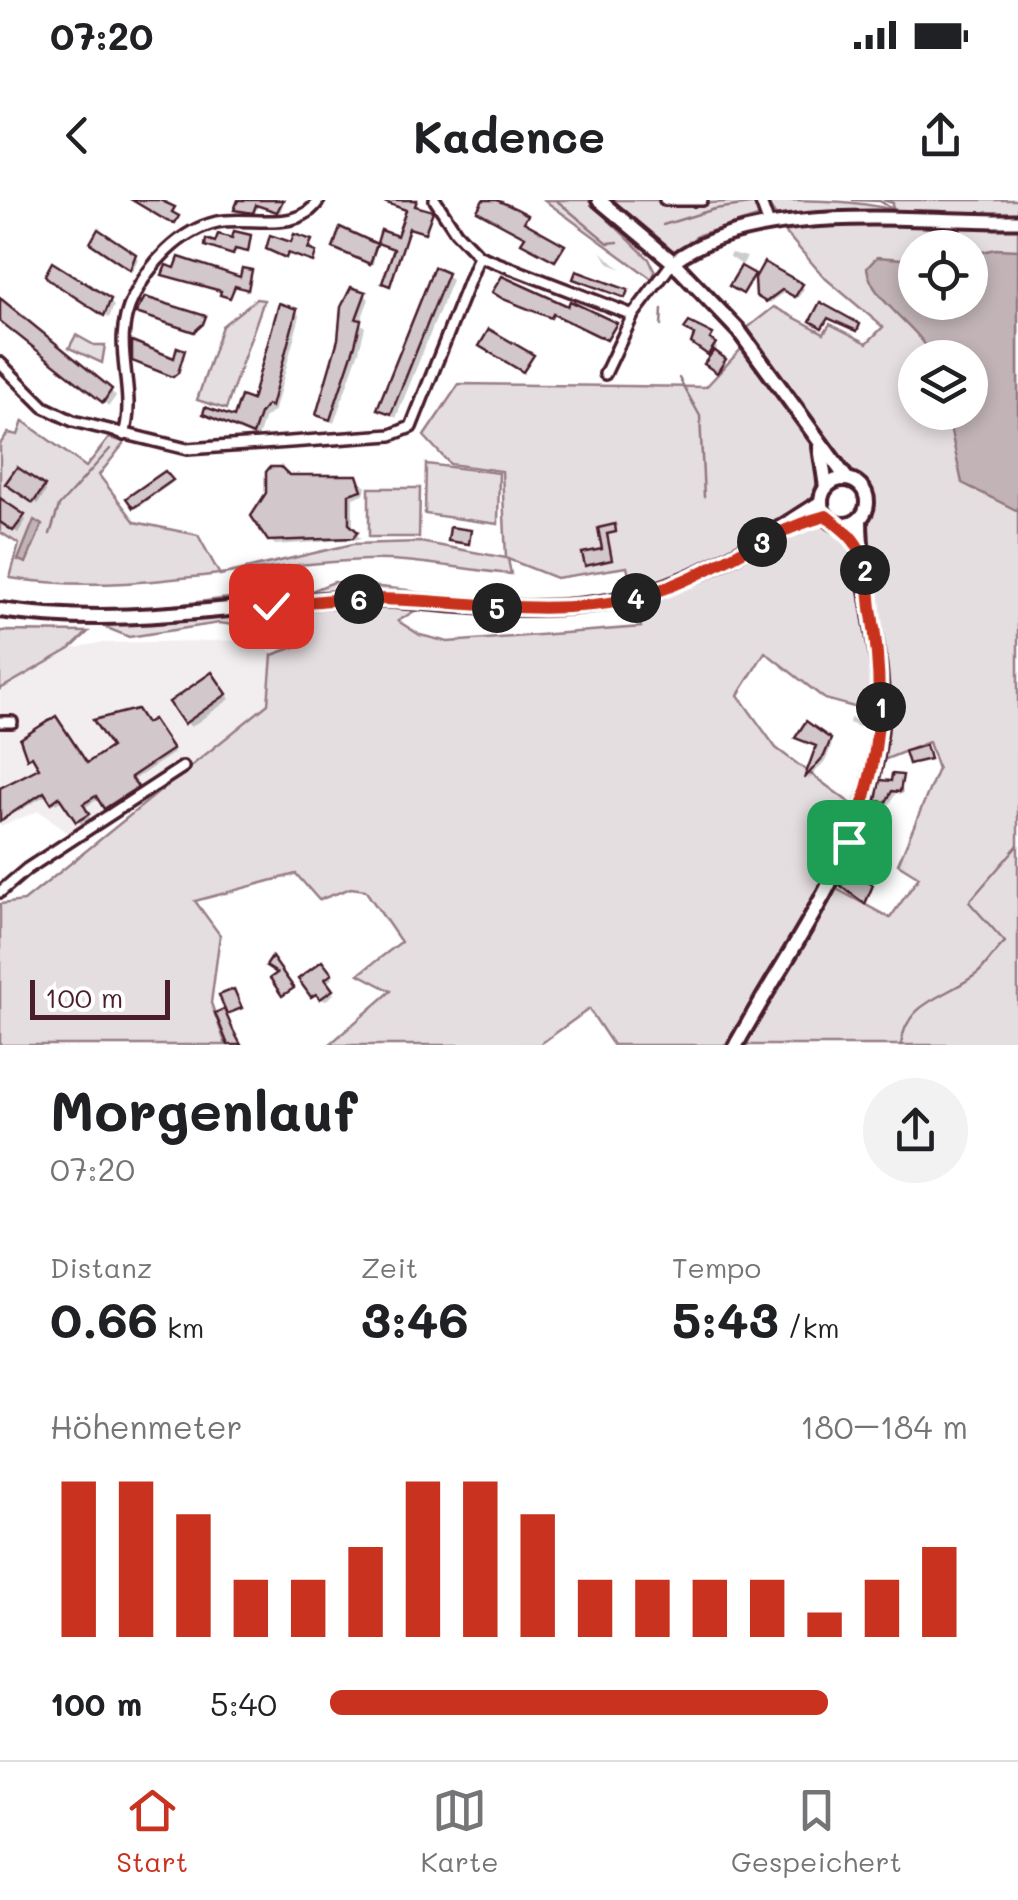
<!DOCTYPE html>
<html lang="de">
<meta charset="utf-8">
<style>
:root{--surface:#fff;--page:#f2f2f2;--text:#202124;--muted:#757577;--line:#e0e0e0;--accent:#c8321e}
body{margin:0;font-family:Mali,sans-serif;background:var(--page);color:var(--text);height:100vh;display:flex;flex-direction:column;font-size:38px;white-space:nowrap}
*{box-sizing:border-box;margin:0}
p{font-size:32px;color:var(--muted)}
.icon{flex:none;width:55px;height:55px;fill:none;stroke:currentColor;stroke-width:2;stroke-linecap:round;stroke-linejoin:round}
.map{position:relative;height:845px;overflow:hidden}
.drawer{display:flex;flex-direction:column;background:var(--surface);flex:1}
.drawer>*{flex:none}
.tools{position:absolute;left:898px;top:30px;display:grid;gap:20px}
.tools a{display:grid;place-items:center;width:90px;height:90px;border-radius:50%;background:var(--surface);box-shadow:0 5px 15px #0003;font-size:50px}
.scale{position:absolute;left:30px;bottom:25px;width:140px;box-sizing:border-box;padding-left:10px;border:5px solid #4a1f2b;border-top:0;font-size:28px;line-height:35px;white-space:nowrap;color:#4a1f2b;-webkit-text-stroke:8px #fff;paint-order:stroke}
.pin{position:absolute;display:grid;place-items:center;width:85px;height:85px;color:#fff;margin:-42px;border-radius:20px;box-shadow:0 5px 15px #0006}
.km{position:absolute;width:50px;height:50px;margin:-25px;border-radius:50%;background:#222;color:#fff;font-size:28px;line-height:50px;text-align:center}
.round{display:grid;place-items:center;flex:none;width:105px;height:105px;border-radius:52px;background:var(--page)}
.head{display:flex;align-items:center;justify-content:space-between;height:170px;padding:0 50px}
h1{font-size:55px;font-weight:700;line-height:75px}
.metrics{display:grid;grid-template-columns:repeat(3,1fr);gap:15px;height:170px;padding:10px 50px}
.metrics div{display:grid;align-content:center}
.metrics b{font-size:50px;font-weight:700}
.metrics small{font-size:28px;font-weight:400}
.metrics p{font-size:28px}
.chart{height:280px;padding:20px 50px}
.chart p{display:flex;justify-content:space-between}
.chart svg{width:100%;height:180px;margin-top:10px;stroke:var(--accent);stroke-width:6}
ul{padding:0 50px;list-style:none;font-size:32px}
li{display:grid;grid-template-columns:160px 120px 1fr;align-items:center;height:75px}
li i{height:25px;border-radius:12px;background:var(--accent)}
.status{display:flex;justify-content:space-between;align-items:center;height:70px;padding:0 50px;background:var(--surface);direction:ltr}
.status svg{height:28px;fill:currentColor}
header{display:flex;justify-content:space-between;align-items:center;height:130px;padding:0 50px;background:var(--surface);font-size:45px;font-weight:700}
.menu{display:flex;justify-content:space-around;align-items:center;height:140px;border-top:2px solid var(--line);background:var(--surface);font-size:28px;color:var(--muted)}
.menu a{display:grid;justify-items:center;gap:5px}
.menu .selected{color:var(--accent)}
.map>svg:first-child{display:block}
.built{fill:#f2eeef}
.green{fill:#e5dee0;stroke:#987e86;stroke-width:2.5;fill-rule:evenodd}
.water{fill:#c1b3b6;stroke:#91787e;stroke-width:2.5}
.shadow{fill:#0003}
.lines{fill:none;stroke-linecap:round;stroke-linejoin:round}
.stream{stroke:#91787e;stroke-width:2.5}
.building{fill:#d2c7cb;stroke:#4a1f2b;stroke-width:2.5}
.minor-casing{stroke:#4a1f2b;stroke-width:16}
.tertiary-casing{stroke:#4a1f2b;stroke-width:19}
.secondary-casing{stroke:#4a1f2b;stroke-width:20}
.minor{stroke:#fff;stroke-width:9}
.tertiary{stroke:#fff;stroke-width:11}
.secondary{stroke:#fff;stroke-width:12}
.route-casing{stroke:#fff;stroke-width:20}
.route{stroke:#c8321e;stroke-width:12}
</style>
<div class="status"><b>07:20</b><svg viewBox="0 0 49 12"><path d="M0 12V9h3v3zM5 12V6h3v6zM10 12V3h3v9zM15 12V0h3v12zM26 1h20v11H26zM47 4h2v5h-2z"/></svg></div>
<header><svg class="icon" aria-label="back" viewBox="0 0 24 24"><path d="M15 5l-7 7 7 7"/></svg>Kadence<svg class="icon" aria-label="share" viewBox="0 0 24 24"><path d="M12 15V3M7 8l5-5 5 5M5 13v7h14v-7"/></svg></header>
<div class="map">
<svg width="1018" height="845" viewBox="0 0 1018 845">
<rect width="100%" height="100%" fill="#fff"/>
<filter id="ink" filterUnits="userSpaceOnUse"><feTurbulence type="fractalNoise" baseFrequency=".01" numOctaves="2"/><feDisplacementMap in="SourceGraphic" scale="20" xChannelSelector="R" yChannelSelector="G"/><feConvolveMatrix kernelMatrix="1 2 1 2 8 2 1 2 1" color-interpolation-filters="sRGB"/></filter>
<g filter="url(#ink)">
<polygon class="built" points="259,440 272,455 268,504 189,570 79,642 39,611 0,626 0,489 70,449 99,443"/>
<g class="green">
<polygon points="544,0 588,0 649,59 655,72 652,79"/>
<polygon points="613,0 660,0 680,5 756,0 761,16 699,35 672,54"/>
<path d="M765,0c39,0 92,0 128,10v-7l-10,-3h135v16l-240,3z"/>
<path d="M819,25l199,2v818h-405l-24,-36 -50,36h-210l62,-54 -32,-17 42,-32 -36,-52 -14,-2 -32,12 -23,-26 -101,27 25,34 -9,68 15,42h-226v-141l24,-3 244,-197 4,-49 31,-11 -47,-16 -37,-5 -90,14 -29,-12 67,-19 70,-9 49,4 48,-19 73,8 29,8 -38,23 22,14 28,7 193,-15 -14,-60 -71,11 -48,-19 3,15c-48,-4 -95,-16 -144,-14 -121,4 -235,37 -357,18l9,-34 -19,-12v-88l8,-11 10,2 5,-14 63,46 23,-29 16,4 -26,33 36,47 63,13 22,40 133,-31 67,-2 86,16 -4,-87 -52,-7 -26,-28 35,-52 247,3 37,-40c26,34 90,102 71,144l12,32 23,17 9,29 18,144 -51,-14 -60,-47 -27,43 38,53 82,61 -34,73 66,36 29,-41 -21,-13 40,-95 -9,-27 -48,19 7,-53 -4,-59 -21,-120 10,-33 -8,-16 -18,-8 -101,-143 28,-22 50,26 6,-9 37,19 16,-16 -58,-49 -40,-46zM915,48h55v54h-55zM915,158h55v54h-55z"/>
<polygon points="256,99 264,100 226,209 197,200 222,126"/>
<polygon points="76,135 94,145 105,145 102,163 69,148"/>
<polygon points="426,264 499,273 498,324 425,314"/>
<polygon points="369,288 420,288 419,337 369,337"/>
<polygon points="0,431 88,432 70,449 0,489"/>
</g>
<g class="water">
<path d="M995,49l23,1v261l-56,-28 -15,-70 23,-1v-54l-38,-1c-14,-33 -60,-54 -65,-89l10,-11 38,3v42h55v-47z"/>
<polygon points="34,320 42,325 26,363 18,360"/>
</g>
<g class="shadow">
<polygon points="240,0 285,0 280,13 258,5 255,14 240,12"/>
<polygon points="310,42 316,63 272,51 293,45"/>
<polygon points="97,45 135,56 138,59 133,71"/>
<polygon points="376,46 373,65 338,49"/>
<polygon points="601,51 614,64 622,69 609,64"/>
<polygon points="731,53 747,57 742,65 729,56"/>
<polygon points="447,75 452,80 396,218 380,208"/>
<polygon points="758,79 801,86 804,89 798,98 786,91 770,103 761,98"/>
<polygon points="53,80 109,101 114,106 109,118"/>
<polygon points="365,95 369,99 360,123 365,127 359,151 334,223 318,214"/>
<polygon points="0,99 111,191 116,196 109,206 83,189 0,114"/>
<polygon points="296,111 300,116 275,210 264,219 258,238 210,218 206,214 236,220 254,203"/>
<polygon points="711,136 717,148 714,154 726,163 720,172 708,163 713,156 697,146"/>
<polygon points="164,274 172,283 137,308 129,299"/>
<polygon points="288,277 356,278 366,287 364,294 353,298 353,331 361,339 275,345 270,340"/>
<polygon points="12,286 43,288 46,291 38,304"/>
<polygon points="0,301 26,320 18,333 0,320"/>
<polygon points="217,479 230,499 191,527 186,522"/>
<polygon points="850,518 861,522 859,527 849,523"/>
<polygon points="155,525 174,553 132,581 139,591 110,610 100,598 84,608 90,618 81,624 64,599 56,604 48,594 0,622 0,593 43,569 36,558 29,558 23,540 87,566 146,526"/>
<polygon points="802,526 816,528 832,544 826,560 808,580 818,547 798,537"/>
<polygon points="901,578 903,594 896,593 890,604 882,603 879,600"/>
<polygon points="322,764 333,778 326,783 334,794 325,801 313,795"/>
</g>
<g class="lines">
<g class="stream">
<polyline points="556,0 608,43 618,42"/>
<polyline points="853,0 880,1 892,9"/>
<polyline points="765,2 789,0"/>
<polyline points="663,25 715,9 757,3"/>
<polyline points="928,39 930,40"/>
<polyline points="661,126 662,109"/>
<polyline points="679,178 700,216 704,297"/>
<polyline points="50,334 59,306 110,249"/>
<path d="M901,845c5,-46 47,-47 78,-73 9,-9 16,-21 26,-30l-36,-40 49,-57"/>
</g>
</g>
<g class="building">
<polygon points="132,0 160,0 175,7 172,12 179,16 175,23 167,21"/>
<polygon points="238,0 283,0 277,12 256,5 253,13 234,10"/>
<polygon points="379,0 417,0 415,6 433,11 425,33 409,28 390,86 382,83 394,49 377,43 381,30 397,36 406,10"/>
<polygon points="483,0 497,0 517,9 528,15 524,22 565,45 555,61 521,43 525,37 477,11"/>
<polygon points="340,27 377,44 370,64 333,48"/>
<polygon points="98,29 136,54 130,70 90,43"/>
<polygon points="234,31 251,35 248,52 235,49 233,55 205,46 206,39 215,42 218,34 232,38"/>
<polygon points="294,34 312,40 308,49 316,52 313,62 288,53 286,58 266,49 270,35 291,42"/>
<polygon points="179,57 240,77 242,68 252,70 248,90 235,86 230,98 220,95 221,91 162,75 166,65 175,68"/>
<polygon points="52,62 111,99 104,116 49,80 45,75"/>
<polygon points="764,62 803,84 795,97 782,90 766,102 756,96 755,78"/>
<polygon points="741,66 755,74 743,94 729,86"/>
<polygon points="434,67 448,73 391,214 377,209"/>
<polygon points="576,71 628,90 625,98 573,79"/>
<polygon points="502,76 568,106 570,101 617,123 607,140 553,114 551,118 503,99 492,92"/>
<polygon points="351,87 366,92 356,119 361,120 355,145 330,220 316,215 338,139 341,107"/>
<polygon points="145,97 206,116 203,124 194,132 136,113"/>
<polygon points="0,98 112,189 103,203 0,121"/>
<polygon points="820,102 860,124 857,131 828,118 822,128 810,121"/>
<polygon points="279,103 297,109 271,207 267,205 260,214 253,235 203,214 205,207 234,217 241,196 252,200"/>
<polygon points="689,122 713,134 710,139 716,143 708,155 691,143 694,135 684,129"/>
<polygon points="489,129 534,155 523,172 479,146"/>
<polygon points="132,141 174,158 177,147 185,150 178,173 173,177 132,161"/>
<polygon points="714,150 726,159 717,173 704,164"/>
<polygon points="17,267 45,286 33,303 5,284"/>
<polygon points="270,267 281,267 289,275 357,275 362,290 349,294 349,324 358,332 353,338 268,341 251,316 266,293 266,272"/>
<polygon points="165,271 173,280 133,308 126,298"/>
<polygon points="0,298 25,315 13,331 0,322"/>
<polygon points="615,324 616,332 607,334 612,360 585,366 582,353 602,349 598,328"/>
<polygon points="450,327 471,330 469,344 448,341"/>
<polygon points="212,472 227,494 184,524 169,502"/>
<polygon points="137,509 146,523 153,519 173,549 131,577 138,587 104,609 96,596 83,604 89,614 76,622 59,597 51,603 44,592 0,621 0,588 39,568 32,556 27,559 20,539 56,516 87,563 111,547 93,520"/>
<polygon points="806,521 831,539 824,556 804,579 816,546 795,538"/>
<polygon points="926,545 930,559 909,564 905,551"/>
<polygon points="892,574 903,575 900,592 892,591 886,602 876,601 880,580 891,581"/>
<polygon points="849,672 873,685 865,704 841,686"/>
<polygon points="272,757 294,788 282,796 270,778 277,773 266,766"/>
<polygon points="322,761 332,774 325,779 333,790 320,799 316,794 311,797 298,779"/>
<polygon points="234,789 242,808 227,814 219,795"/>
<polygon points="224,809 233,830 241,845 228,845 215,813"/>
</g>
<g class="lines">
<g class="minor-casing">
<g id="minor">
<polyline points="435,0 456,32 479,56 633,115"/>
<polyline points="665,0 702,0"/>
<polyline points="760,0 768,22"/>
<polyline points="0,163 44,207 73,221 187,249 391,235 411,227 479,56"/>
<polyline points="605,174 633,115 673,62"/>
<path d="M124,235c14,-47 -15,-90 9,-137 16,-34 46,-67 84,-76 32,-7 81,12 102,-22"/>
<polyline points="0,522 12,522"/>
<polyline points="0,692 27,669 183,567"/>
</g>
</g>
<g class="tertiary-casing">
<path id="tertiary" d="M673,62c80,-62 244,-40 345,-41"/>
</g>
<g class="secondary-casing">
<g id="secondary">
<polyline points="599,0 673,62 739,131 847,279"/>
<polyline points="820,247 826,287"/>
<circle cx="844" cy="302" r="23"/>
<path d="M0,410c116,17 210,-1 324,-10 56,-4 111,4 167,7 148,8 211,-28 330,-105"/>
<path d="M736,845c57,-104 142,-211 145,-335 1,-65 -21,-127 -21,-191"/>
</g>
</g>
<use href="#minor" class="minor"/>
<use href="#tertiary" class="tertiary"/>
<use href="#secondary" class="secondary"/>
</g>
</g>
<g class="lines" filter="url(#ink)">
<g class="route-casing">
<path id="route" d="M271,406c35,-4 71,-8 107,-7 84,1 168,19 252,0 72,-16 127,-65 196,-83 15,12 28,20 36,39 7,15 7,37 9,53 14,83 11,156 -22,234"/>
</g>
<use href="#route" class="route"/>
</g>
</svg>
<div class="tools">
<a><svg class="icon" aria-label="locate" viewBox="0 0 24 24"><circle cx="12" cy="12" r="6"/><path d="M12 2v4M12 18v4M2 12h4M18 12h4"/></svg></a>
<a><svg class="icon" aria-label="layers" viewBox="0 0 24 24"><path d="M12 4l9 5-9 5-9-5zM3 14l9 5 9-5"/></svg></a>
</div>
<div class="scale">100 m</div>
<div class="pin" style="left:849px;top:642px;background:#1e9e55"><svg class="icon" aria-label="arrive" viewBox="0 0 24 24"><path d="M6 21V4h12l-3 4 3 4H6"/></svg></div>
<div class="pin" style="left:271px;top:406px;background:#d93025"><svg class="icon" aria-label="check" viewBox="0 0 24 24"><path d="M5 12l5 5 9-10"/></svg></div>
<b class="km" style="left:881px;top:507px">1</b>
<b class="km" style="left:865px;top:370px">2</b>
<b class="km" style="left:762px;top:342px">3</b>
<b class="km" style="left:636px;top:398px">4</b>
<b class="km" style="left:497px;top:408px">5</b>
<b class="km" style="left:359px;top:399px">6</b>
</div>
<section class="drawer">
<div class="head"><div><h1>Morgenlauf</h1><p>07:20</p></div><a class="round"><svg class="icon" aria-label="share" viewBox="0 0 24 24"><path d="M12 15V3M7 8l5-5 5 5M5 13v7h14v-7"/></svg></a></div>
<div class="metrics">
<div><p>Distanz</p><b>0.66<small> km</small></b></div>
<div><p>Zeit</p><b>3:46</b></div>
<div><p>Tempo</p><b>5:43<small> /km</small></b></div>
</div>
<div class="chart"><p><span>Höhenmeter</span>180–184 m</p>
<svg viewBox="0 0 160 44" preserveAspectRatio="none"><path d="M5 44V6M15 44V6M25 44V14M35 44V30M45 44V30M55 44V22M65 44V6M75 44V6M85 44V14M95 44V30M105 44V30M115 44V30M125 44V30M135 44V38M145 44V30M155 44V22"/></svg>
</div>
<ul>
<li><b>100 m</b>5:40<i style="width:78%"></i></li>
</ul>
</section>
<nav class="menu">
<a class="selected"><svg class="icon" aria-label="home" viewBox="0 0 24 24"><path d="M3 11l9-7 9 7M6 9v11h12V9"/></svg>Start</a>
<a><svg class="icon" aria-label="map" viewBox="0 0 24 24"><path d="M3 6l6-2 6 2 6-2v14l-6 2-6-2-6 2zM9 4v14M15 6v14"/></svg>Karte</a>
<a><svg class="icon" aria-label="saved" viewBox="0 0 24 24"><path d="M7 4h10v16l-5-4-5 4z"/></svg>Gespeichert</a>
</nav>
